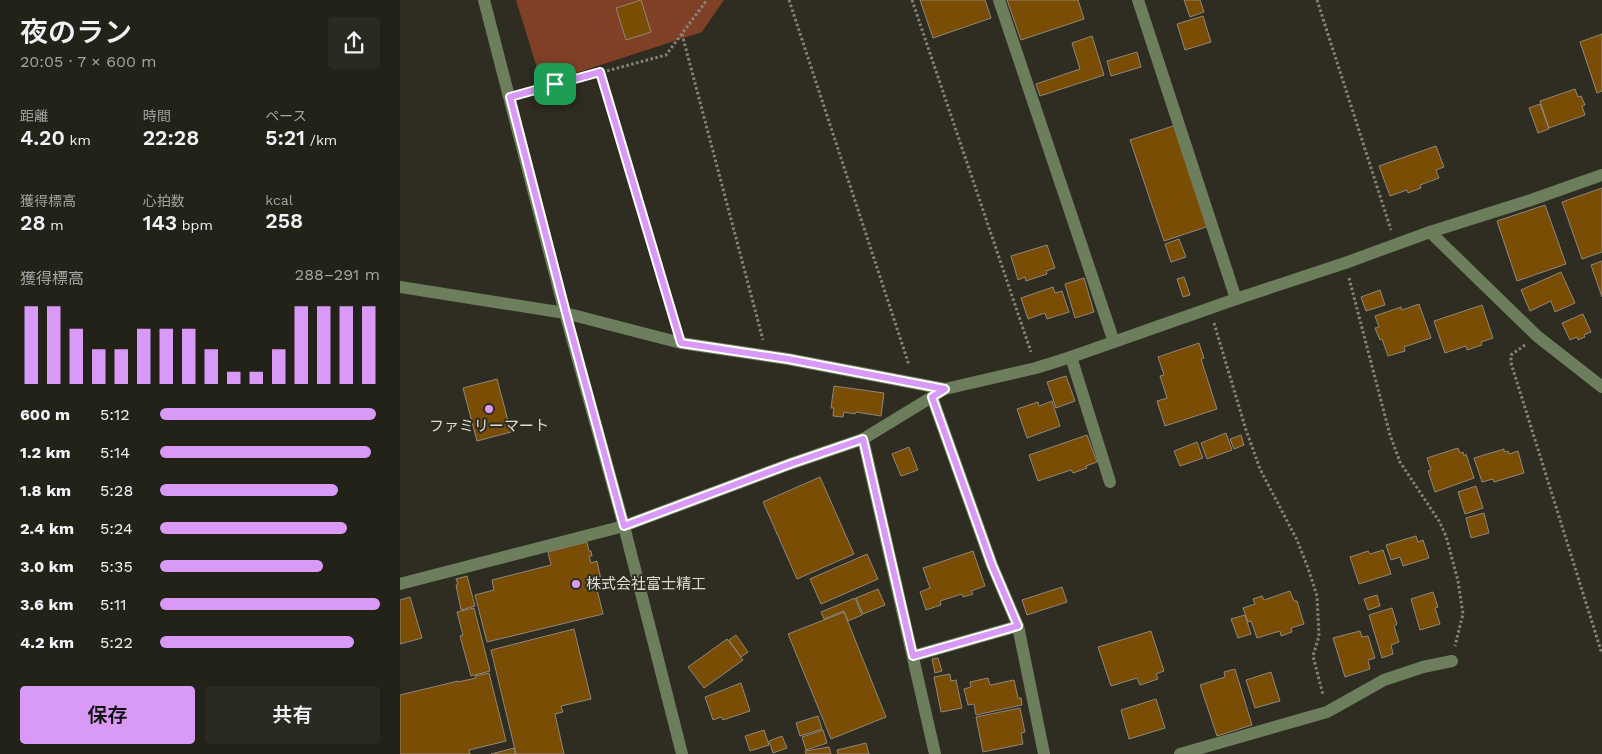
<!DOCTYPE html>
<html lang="ja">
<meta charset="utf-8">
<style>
:root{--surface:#232219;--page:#2b2a22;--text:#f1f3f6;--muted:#a3a4a2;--accent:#d99af7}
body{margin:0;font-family:"Work Sans","Noto Sans JP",sans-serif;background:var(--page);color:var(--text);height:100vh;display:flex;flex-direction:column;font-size:19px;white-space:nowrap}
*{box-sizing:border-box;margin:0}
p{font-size:16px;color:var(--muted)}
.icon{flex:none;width:28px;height:28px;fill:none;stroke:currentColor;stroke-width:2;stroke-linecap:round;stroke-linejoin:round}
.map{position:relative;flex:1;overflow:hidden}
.sheet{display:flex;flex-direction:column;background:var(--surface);width:400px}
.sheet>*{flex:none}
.pin{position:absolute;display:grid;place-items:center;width:42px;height:42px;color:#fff;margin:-21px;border-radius:10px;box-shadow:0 2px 8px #0006}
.round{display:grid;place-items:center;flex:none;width:52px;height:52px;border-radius:5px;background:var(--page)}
.head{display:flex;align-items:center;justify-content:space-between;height:85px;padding:0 20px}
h1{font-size:28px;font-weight:600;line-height:38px}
.figures{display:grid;grid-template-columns:repeat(3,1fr);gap:8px;height:85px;padding:5px 20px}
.figures div{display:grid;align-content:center}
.figures b{font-size:21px;font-weight:600}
.figures small{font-size:14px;font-weight:400}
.figures p{font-size:14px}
.chart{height:140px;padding:10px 20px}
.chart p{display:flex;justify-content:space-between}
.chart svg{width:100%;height:90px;margin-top:5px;stroke:var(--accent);stroke-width:6}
.cta{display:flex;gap:10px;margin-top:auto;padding:10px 20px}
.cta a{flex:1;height:58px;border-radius:5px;background:var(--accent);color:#111;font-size:20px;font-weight:600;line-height:58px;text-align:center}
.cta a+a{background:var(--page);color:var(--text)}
ul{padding:0 20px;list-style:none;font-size:16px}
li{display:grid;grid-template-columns:80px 60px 1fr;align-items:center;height:38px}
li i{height:12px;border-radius:6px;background:var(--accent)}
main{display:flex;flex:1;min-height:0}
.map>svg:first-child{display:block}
.green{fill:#804026}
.building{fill:#794d04;stroke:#90867b}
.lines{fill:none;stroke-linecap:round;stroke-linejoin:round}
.path{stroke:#85847a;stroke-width:3;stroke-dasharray:2.5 2.5;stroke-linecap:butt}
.minor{stroke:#6c7e5c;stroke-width:12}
.route-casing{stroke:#fff;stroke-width:10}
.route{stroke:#d99af7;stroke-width:6}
.poi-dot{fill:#d99af7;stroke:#2f2d21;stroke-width:2}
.labels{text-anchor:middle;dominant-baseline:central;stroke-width:4;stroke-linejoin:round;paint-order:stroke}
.poi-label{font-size:15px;fill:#deddd5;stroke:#2f2d21}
</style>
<main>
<section class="sheet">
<div class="head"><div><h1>夜のラン</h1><p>20:05 · 7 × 600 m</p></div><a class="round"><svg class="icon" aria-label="share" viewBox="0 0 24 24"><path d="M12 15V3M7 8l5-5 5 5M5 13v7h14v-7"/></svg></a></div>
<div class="figures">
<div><p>距離</p><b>4.20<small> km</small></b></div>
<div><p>時間</p><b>22:28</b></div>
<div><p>ペース</p><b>5:21<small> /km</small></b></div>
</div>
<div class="figures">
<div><p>獲得標高</p><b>28<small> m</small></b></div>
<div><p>心拍数</p><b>143<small> bpm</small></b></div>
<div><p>kcal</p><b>258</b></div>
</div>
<div class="chart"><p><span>獲得標高</span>288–291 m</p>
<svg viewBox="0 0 160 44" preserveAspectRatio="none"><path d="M5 44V6M15 44V6M25 44V17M35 44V27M45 44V27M55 44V17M65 44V17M75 44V17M85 44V27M95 44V38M105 44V38M115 44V27M125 44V6M135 44V6M145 44V6M155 44V6"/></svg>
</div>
<ul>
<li><b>600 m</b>5:12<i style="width:98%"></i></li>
<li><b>1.2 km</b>5:14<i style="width:96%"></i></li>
<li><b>1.8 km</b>5:28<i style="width:81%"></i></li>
<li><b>2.4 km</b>5:24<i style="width:85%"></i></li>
<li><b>3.0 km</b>5:35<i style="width:74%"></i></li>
<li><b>3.6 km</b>5:11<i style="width:100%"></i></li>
<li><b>4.2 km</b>5:22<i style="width:88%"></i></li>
</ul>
<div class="cta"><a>保存</a><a>共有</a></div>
</section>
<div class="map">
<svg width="1202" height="754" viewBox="0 0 1202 754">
<rect width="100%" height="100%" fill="#2f2d21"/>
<polygon class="green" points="116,0 324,0 302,32 142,84"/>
<g class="building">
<polygon points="241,0 251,32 226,40 216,8"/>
<polygon points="520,0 585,0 591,18 533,38"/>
<polygon points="607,0 678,0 684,19 621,40"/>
<polygon points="784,0 800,0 804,12 790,17"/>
<polygon points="803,16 811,42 785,50 777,24"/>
<polygon points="1202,34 1202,91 1197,93 1180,42"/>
<polygon points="692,36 704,75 640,96 636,84 680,69 672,43"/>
<polygon points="737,52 741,67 711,76 707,61"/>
<polygon points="1175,89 1178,97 1181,96 1185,105 1182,106 1185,115 1149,128 1140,101"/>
<polygon points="1140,104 1149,129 1138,133 1129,108"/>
<polygon points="776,125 809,226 764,241 730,140"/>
<polygon points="1036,146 1044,167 1036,170 1039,178 1020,185 1021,188 1008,193 1007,190 990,196 979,166"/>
<polygon points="1202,188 1202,252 1182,259 1162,202"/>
<polygon points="1145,205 1166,264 1117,281 1097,221"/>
<polygon points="779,239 786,257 771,262 765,244"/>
<polygon points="647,245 655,268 646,271 647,274 626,281 625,277 618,280 611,256"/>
<polygon points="1202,261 1202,297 1191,265"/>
<polygon points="1161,272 1175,303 1155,312 1151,301 1130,311 1121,290"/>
<polygon points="784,277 790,295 783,297 777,279"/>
<polygon points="684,278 694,312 675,318 665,284"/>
<polygon points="653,287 655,293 662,291 669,312 647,319 645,313 628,319 621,298"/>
<polygon points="980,290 985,305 966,311 961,297"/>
<polygon points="1019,304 1031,338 1004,347 1005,351 988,356 982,339 980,340 975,328 979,327 975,316 1001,307 1002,310"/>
<polygon points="1082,305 1093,338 1081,342 1082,345 1067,350 1066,346 1045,353 1034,321"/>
<polygon points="1183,314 1191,332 1184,335 1185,337 1178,340 1177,337 1170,340 1162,323"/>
<polygon points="799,343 804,358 801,359 817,409 765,426 757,401 767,398 760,376 764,375 758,357"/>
<polygon points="666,376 675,401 656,408 647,382"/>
<polygon points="97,379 111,432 77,441 63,388"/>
<polygon points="434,386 484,393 481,416 456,412 455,414 444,412 443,417 433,416 434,408 431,408"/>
<polygon points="652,401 660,426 627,438 617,409 638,402 639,406"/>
<polygon points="826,433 832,450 807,459 801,443"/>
<polygon points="687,435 697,462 686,466 687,468 673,473 671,470 638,481 629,455"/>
<polygon points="841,435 844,445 834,449 830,439"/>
<polygon points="797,442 803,458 780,466 774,451"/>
<polygon points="509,447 518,470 501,476 492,454"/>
<polygon points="1058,448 1060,453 1063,452 1064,456 1066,454 1074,478 1035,492 1028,471 1031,470 1027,458"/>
<polygon points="1104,449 1104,452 1108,451 1109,454 1118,451 1124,473 1094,482 1093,479 1082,482 1074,458"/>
<polygon points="420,477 454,554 397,579 363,502"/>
<polygon points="1076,486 1083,508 1065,514 1058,492"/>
<polygon points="1084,513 1089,533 1071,538 1066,518"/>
<polygon points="1016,536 1018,542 1023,540 1029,558 1003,566 1000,557 991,560 986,545"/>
<polygon points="187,542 189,551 191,551 192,556 189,556 191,563 197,561 201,580 195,581 203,614 87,642 75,595 94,590 92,580 151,565 148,552"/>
<polygon points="983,550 991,574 959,584 950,557 968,551 970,554"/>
<polygon points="573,551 585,586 571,591 573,594 563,597 562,594 540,601 541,605 526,610 520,592 530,588 523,568"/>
<polygon points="467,554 478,579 421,604 410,579"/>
<polygon points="67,576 75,606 61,610 56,585 58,584 56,579"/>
<polygon points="662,587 667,602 627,615 622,600"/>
<polygon points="478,589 485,605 463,614 456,598"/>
<polygon points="890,591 894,601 897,601 904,624 891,628 892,632 881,636 880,631 857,638 851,621 848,622 843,608 855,604 853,599 862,596 864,600"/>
<polygon points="1033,592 1038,607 1035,608 1040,624 1020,630 1011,599"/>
<polygon points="977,595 980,606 968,610 964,599"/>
<polygon points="10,597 22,638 0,644 0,600"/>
<polygon points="455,598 462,615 448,621 444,611 424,619 421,612"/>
<polygon points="74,608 90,671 71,676 60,636 63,635 57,612"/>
<polygon points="992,608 997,624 994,626 999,642 991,645 993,654 982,658 969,615"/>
<polygon points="444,612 486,717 431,739 388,634"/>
<polygon points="845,615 851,634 838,638 831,619"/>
<polygon points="174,629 191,699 161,706 163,712 155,714 164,754 116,754 91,650"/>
<polygon points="751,631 764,671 756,674 758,679 740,685 737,678 711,686 698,647"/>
<polygon points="960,631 962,637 968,636 975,658 968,660 970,669 945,677 933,638"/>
<polygon points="336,635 348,652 341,657 329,640"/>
<polygon points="327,639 343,660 304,688 288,667"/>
<polygon points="538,658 542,671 535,673 532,659"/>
<polygon points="835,669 852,725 817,736 800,685 825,677 824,672"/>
<polygon points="871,672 880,701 855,708 846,680"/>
<polygon points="89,673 106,741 69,750 70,754 0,754 0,695 58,681 58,682 76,678 75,676"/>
<polygon points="550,674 551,681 556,680 562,708 541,712 534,677"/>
<polygon points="588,678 590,685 614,680 618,698 621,698 622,705 576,715 574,704 568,705 564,689 571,687 570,682"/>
<polygon points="341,683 350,711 323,720 321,717 313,720 305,697"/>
<polygon points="756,699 765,728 729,739 721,710"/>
<polygon points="620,708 625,732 621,733 623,744 583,752 576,717"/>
<polygon points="418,716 422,729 400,736 396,723"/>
<polygon points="364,730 369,745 350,751 345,736"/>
<polygon points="423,730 427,743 406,750 402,737"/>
<polygon points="382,736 387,748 373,753 369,741"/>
<polygon points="466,743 469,754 438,754 437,750"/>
<polygon points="429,747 431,754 406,754 405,751"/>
<polygon points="114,748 115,754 91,754"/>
</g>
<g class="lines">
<g class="path">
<polyline points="389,0 509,365"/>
<polyline points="512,0 631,352"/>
<polyline points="917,0 991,230"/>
<polyline points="282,34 363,340"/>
<polyline points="199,72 276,325"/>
<polyline points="125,93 266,55 307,0"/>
<polyline points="949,278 990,435 1000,462 1039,521 1046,536 1058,581 1063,614 1055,646"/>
<polyline points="814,323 846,430 860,469 897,540 908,568 917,596 919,636 913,656 923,695"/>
<polyline points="1125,345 1111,355 1111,363 1202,654"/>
</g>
<g class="minor">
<polyline points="84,0 165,313 281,343 388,359 545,389"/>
<polyline points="599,0 714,342"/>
<polyline points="738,0 836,299"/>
<polyline points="1030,232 1137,336 1202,387"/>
<polyline points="0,287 165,313 224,526 282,754"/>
<polyline points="671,357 710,482"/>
<polyline points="532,397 592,565 618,626 644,754"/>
<polyline points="463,439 535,754"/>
<polyline points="0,584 224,526 390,464 463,439 545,389 636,368 671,357 836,299 945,263 1030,232 1131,200 1202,175"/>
<polyline points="513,656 618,626"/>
<polyline points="780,754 927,712 984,680 1023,667 1052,661"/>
</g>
</g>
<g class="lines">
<g class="route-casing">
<polygon id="route" points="200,72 281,343 388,359 545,389 532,397 592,565 618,626 513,656 463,439 390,464 224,526 166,313 110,97"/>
</g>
<use href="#route" class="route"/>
</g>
<g class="poi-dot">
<circle cx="89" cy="409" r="5"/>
<circle cx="176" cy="584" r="5"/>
</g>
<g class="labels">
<g class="poi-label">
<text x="89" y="426">ファミリーマート</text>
<text x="186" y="584" text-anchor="start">株式会社富士精工</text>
</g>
</g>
</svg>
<div class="pin" style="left:155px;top:84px;background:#1e9e55"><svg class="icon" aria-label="arrive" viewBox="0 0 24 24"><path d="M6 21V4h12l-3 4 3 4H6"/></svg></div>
</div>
</main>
